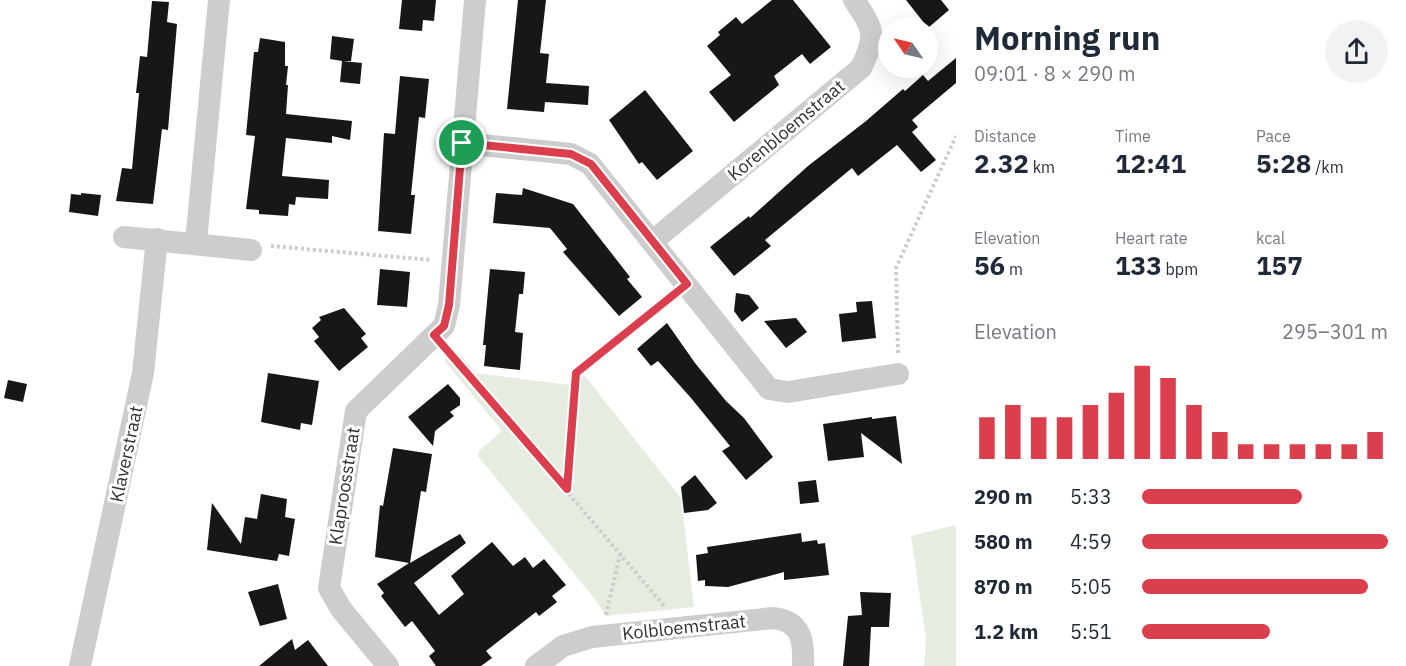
<!DOCTYPE html>
<meta charset="utf-8">
<style>
:root{--surface:#fff;--page:#f2f2f3;--text:#1f2937;--muted:#747a83;--accent:#db3e4c}
body{margin:0;font-family:"IBM Plex Sans",sans-serif;background:var(--page);color:var(--text);height:100vh;display:flex;flex-direction:column;font-size:22px;white-space:nowrap}
*{box-sizing:border-box;margin:0}
p{font-size:20px;color:var(--muted)}
.icon{flex:none;width:33px;height:33px;fill:none;stroke:currentColor;stroke-width:2;stroke-linecap:round;stroke-linejoin:round}
.map{position:relative;flex:1;overflow:hidden}
.panel{display:flex;flex-direction:column;background:var(--surface);width:450px}
.panel>*{flex:none}
.needle{width:39px;rotate:304deg}
.tools{position:absolute;left:878px;top:18px;display:grid;gap:12px}
.tools a{display:grid;place-items:center;width:60px;height:60px;border-radius:50%;background:var(--surface);box-shadow:0 6px 24px #0002;font-size:30px}
.pin{position:absolute;display:grid;place-items:center;width:51px;height:51px;color:#fff;margin:-26px;border:3px solid #fff;border-radius:50%;box-shadow:0 2px 6px #0007}
.round{display:grid;place-items:center;flex:none;width:63px;height:63px;border-radius:32px;background:var(--page)}
.summary{display:flex;align-items:center;justify-content:space-between;height:102px;padding:0 18px}
h1{font-size:33px;font-weight:700;line-height:45px}
.stats{display:grid;grid-template-columns:repeat(3,1fr);gap:9px;height:102px;padding:6px 18px}
.stats div{display:grid;align-content:center}
.stats b{font-size:26px;font-weight:700}
.stats small{font-size:16px;font-weight:400}
.stats p{font-size:16px}
.chart{height:168px;padding:12px 18px}
.chart p{display:flex;justify-content:space-between}
.chart svg{width:100%;height:108px;margin-top:6px;stroke:var(--accent);stroke-width:6}
ul{padding:0 18px;list-style:none;font-size:20px}
li{display:grid;grid-template-columns:96px 72px 1fr;align-items:center;height:45px}
li i{height:15px;border-radius:8px;background:var(--accent)}
main{display:flex;flex:1;min-height:0}
.map>svg:first-child{display:block}
.green{fill:#e6ecdf}
.building{fill:#171717}
.lines{fill:none;stroke-linecap:round;stroke-linejoin:round}
.path{stroke:#cdcdcd;stroke-width:4;stroke-dasharray:3 3;stroke-linecap:butt}
.minor{stroke:#cdcdcd;stroke-width:22}
.route-casing{stroke:#fff;stroke-width:12}
.route{stroke:#db3e4c;stroke-width:8}
.labels{text-anchor:middle;dominant-baseline:central;stroke-width:6;stroke-linejoin:round;paint-order:stroke}
.street-label{font-size:18px;fill:#303030;stroke:#fff}
</style>
<main>
<div class="map">
<svg width="956" height="666" viewBox="0 0 956 666">
<rect width="100%" height="100%" fill="#fff"/>
<g class="green">
<polygon points="456,350 476,373 569,385 569,374 585,376 681,498 694,607 606,616 594,598 478,456 479,451 502,431 444,360"/>
<polygon points="956,525 956,666 924,666 926,638 911,536"/>
</g>
<g class="building">
<polygon points="402,0 436,0 434,21 423,20 422,31 399,29"/>
<polygon points="518,0 546,0 540,53 549,54 546,83 589,86 588,105 545,102 544,112 507,109"/>
<polygon points="772,0 793,0 831,47 810,64 802,54 774,76 779,85 734,122 709,92 731,75 707,46 720,35 718,32 736,17 742,24"/>
<polygon points="906,0 941,0 949,10 928,28"/>
<polygon points="152,1 169,2 167,22 177,24 168,130 162,129 153,204 116,201 122,168 132,169 139,93 136,93 140,56 147,57"/>
<polygon points="332,36 354,39 351,61 343,61 362,63 360,84 340,82 342,61 330,59"/>
<polygon points="260,38 285,42 285,66 288,66 286,85 288,85 286,114 352,121 350,140 332,136 332,143 286,138 282,176 329,180 328,199 296,197 295,205 289,204 288,216 259,214 259,210 246,209 255,136 246,135 254,52 258,52"/>
<polygon points="956,58 956,83 912,120 918,127 912,132 936,160 921,172 897,145 858,176 852,168 765,240 771,246 734,276 710,247 749,216 750,218 808,166 866,121 903,89 905,91 923,75 928,81"/>
<polygon points="400,76 429,79 425,118 419,117 411,195 415,195 411,234 378,231 384,133 395,134"/>
<polygon points="645,90 693,151 657,180 642,162 639,164 609,120"/>
<polygon points="523,188 573,204 630,277 627,279 642,297 619,316 563,252 567,249 550,228 493,223 496,193 522,195"/>
<polygon points="81,193 101,195 98,216 69,212 71,194 81,195"/>
<polygon points="380,269 410,272 407,307 377,305"/>
<polygon points="490,269 525,272 523,294 519,294 515,332 523,333 520,370 484,366 486,345 483,345"/>
<polygon points="736,293 749,295 759,308 742,322 734,311"/>
<polygon points="872,301 876,338 842,342 839,314 857,312 856,302"/>
<polygon points="344,308 366,334 361,338 368,347 339,371 314,341 319,337 312,328 321,320 319,317"/>
<polygon points="796,318 807,332 786,348 764,321"/>
<polygon points="667,323 695,363 726,401 744,418 773,457 746,480 722,451 730,446 691,398 658,361 651,366 637,349"/>
<polygon points="268,373 319,381 312,425 301,423 300,430 261,422"/>
<polygon points="8,380 27,384 23,402 4,398"/>
<polygon points="448,384 460,398 460,405 450,412 454,416 435,431 433,446 408,417"/>
<polygon points="896,416 902,464 861,433 864,457 828,461 823,424 872,417 872,419"/>
<polygon points="393,448 432,454 426,492 421,491 410,563 460,534 466,543 414,583 439,615 464,594 451,576 492,542 513,566 525,557 533,568 544,559 566,585 552,596 557,602 539,616 536,612 486,651 492,658 481,666 436,666 429,656 435,651 412,621 405,627 381,596 384,593 377,584 409,563 375,557 380,505 383,506"/>
<polygon points="695,475 717,503 708,510 684,513 681,487"/>
<polygon points="816,480 819,502 800,504 798,482"/>
<polygon points="261,494 287,499 285,517 295,519 289,556 279,554 277,561 207,550 212,503 241,544 245,517 257,519"/>
<polygon points="801,533 802,542 817,540 818,544 825,543 829,575 784,580 784,572 728,587 705,586 705,580 698,581 696,555 708,553 707,547"/>
<polygon points="278,584 287,619 260,626 248,592"/>
<polygon points="860,592 891,593 889,627 871,627 869,666 843,666 848,616 862,615"/>
<polygon points="292,639 295,650 308,640 328,666 259,666"/>
</g>
<g class="lines">
<g class="path">
<polyline points="271,246 431,260"/>
<polyline points="448,352 665,607"/>
<polyline points="898,353 896,268 956,136"/>
<polyline points="567,489 576,373 669,298"/>
<polyline points="606,615 620,555"/>
</g>
<g class="minor">
<polyline points="462,143 571,154 590,164 769,389 788,392 898,374"/>
<polyline points="124,237 251,250"/>
<path d="M653,241l208,-173c16,-33 13,-38 -7,-68"/>
<polyline points="196,242 219,0"/>
<polyline points="80,666 143,373 157,239"/>
<polyline points="388,666 341,609 329,588 356,411 444,326 449,305 475,0"/>
<path d="M536,666l27,-20 29,-9 181,-19c29,3 31,23 30,48"/>
</g>
</g>
<g class="lines">
<g class="route-casing">
<polygon id="route" points="462,143 571,154 591,164 687,284 576,373 567,489 434,335 444,326 449,305"/>
</g>
<use href="#route" class="route"/>
</g>
<g class="labels">
<g class="street-label">
<text transform="translate(786 130) rotate(-40)">Korenbloemstraat</text>
<text transform="translate(126 454) rotate(-78)">Klaverstraat</text>
<text transform="translate(344 486) rotate(-81)">Klaproosstraat</text>
<text transform="translate(684 627) rotate(-6)">Kolbloemstraat</text>
</g>
</g>
</svg>
<div class="tools">
<a><svg class="needle" viewBox="-14 -14 28 28"><path d="M0-13l5 13h-10z" fill="#e53935"/><path d="M0 13l5-13h-10z" fill="#747a83"/></svg></a>
</div>
<div class="pin" style="left:462px;top:143px;background:#1e9e55"><svg class="icon" aria-label="arrive" viewBox="0 0 24 24"><path d="M6 21V4h12l-3 4 3 4H6"/></svg></div>
</div>
<section class="panel">
<div class="summary"><div><h1>Morning run</h1><p>09:01 · 8 × 290 m</p></div><a class="round"><svg class="icon" aria-label="share" viewBox="0 0 24 24"><path d="M12 15V3M7 8l5-5 5 5M5 13v7h14v-7"/></svg></a></div>
<div class="stats">
<div><p>Distance</p><b>2.32<small> km</small></b></div>
<div><p>Time</p><b>12:41</b></div>
<div><p>Pace</p><b>5:28<small> /km</small></b></div>
</div>
<div class="stats">
<div><p>Elevation</p><b>56<small> m</small></b></div>
<div><p>Heart rate</p><b>133<small> bpm</small></b></div>
<div><p>kcal</p><b>157</b></div>
</div>
<div class="chart"><p><span>Elevation</span>295–301 m</p>
<svg viewBox="0 0 160 44" preserveAspectRatio="none"><path d="M5 44V27M15 44V22M25 44V27M35 44V27M45 44V22M55 44V17M65 44V6M75 44V11M85 44V22M95 44V33M105 44V38M115 44V38M125 44V38M135 44V38M145 44V38M155 44V33"/></svg>
</div>
<ul>
<li><b>290 m</b>5:33<i style="width:65%"></i></li>
<li><b>580 m</b>4:59<i style="width:100%"></i></li>
<li><b>870 m</b>5:05<i style="width:92%"></i></li>
<li><b>1.2 km</b>5:51<i style="width:52%"></i></li>
</ul>
</section>
</main>
